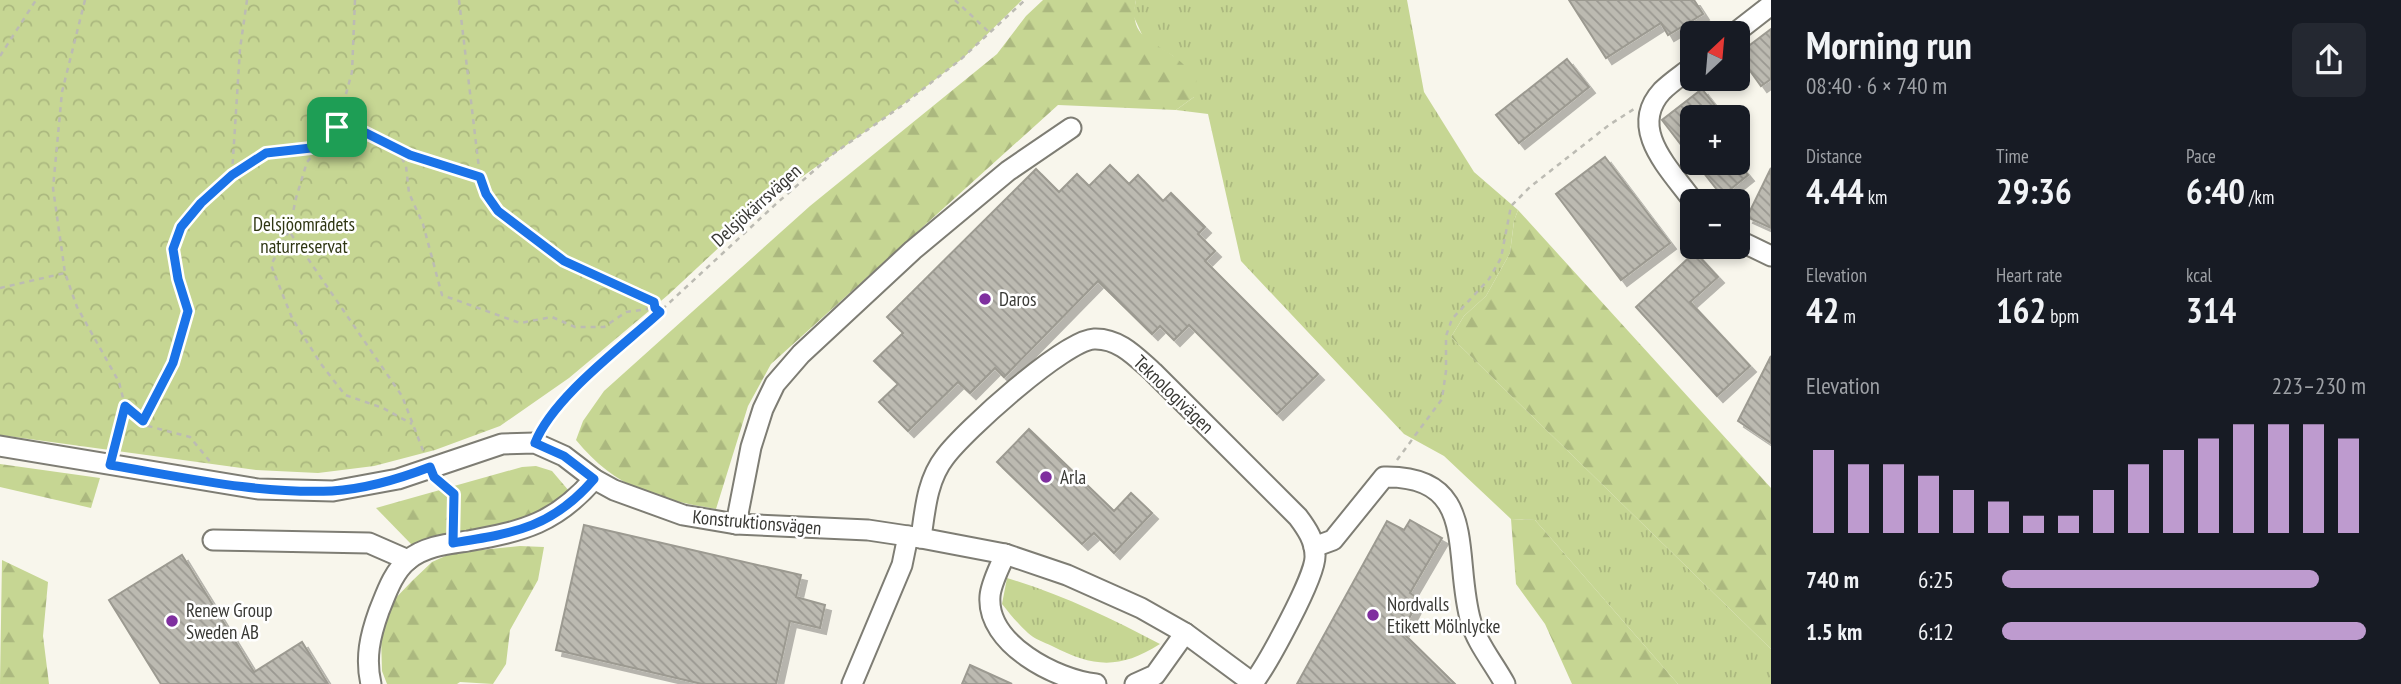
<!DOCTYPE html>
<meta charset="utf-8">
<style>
:root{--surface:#171b24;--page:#242831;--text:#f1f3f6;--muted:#9ea1a6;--accent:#be9bcf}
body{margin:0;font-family:"PT Sans Narrow",sans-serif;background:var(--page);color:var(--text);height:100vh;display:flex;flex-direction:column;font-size:26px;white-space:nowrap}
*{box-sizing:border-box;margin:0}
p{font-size:23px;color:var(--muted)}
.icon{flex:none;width:38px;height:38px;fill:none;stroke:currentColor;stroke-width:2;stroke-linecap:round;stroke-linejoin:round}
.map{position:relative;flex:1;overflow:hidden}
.panel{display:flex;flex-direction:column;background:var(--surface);width:630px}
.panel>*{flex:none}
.needle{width:46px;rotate:26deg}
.controls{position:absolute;left:1680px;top:21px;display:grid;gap:14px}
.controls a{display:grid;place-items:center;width:70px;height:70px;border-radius:10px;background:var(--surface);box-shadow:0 4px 10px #0003;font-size:35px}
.pin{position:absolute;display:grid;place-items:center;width:60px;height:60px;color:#fff;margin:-30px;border-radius:14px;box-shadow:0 4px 10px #0006}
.round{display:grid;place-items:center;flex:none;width:74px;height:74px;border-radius:10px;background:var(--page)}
.summary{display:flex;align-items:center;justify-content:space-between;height:119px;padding:0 35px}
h1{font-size:38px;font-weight:600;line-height:52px}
.metrics{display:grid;grid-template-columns:repeat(3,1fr);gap:10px;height:119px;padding:7px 35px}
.metrics div{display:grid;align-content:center}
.metrics b{font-size:35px;font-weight:600}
.metrics small{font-size:19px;font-weight:400}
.metrics p{font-size:19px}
.chart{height:196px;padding:14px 35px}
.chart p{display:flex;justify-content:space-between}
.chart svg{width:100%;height:126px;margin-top:7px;stroke:var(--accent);stroke-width:6}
ul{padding:0 35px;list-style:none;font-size:23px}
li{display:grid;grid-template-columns:112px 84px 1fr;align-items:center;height:52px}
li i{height:18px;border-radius:9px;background:var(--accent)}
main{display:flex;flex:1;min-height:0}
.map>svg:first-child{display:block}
.grass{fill:url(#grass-tufts)}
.forest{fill:url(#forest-firs)}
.park{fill:url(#park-crowns)}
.building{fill:url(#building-back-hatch);stroke:#9c9a91;stroke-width:2;filter:url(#shadow)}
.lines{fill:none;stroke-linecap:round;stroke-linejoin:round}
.minor-casing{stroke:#7e7d74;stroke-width:23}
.path{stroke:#bcbbb3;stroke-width:2.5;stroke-dasharray:5 5;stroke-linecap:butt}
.minor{stroke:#fff;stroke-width:19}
.route-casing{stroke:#fff;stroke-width:14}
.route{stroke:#1a73e8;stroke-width:9}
.poi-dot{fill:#7f2f9f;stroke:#fff;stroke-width:2.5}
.labels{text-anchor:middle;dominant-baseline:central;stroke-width:5;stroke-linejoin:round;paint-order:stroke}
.street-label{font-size:19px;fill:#393935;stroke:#fff}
.park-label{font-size:19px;fill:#2f3613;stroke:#fff}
.poi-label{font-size:19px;fill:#393935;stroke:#fff;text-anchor:start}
</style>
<main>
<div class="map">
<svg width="1771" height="684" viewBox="0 0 1771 684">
<defs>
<pattern id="grass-tufts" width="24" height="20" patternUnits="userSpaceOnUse" patternTransform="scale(1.75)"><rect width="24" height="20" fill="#c6d693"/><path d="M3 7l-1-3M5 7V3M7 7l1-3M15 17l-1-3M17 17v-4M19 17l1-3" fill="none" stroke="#abb87f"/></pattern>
<pattern id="forest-firs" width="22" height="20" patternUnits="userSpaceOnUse" patternTransform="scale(1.75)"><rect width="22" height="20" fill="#c6d693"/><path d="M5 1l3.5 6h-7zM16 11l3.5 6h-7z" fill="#abb87f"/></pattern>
<pattern id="park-crowns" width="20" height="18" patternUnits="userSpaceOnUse" patternTransform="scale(1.75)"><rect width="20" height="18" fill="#c6d693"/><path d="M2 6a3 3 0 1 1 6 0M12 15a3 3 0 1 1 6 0" fill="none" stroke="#abb87f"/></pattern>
<pattern id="building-back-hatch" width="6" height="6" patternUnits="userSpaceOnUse" patternTransform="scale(1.75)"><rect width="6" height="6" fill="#bcbab1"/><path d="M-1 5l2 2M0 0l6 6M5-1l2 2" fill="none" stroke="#9a9891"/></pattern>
<filter id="shadow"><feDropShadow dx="6" dy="6" stdDeviation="0" flood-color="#0004"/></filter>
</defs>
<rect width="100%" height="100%" fill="#f8f6ec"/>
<g class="grass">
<polygon points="1136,0 1407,0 1424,92 1474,172 1518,210 1514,221 1510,253 1486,296 1464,316 1451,337 1771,649 1771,684 1678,684 1535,520 1511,519 1444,456 1404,434 1241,261 1208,114 1176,110 1194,97 1173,56 1144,39 1133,15"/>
<path d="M1007,578c54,16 104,40 153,66 -41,26 -67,23 -108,2 -8,-4 -18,-7 -24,-13 -10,-9 -18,-19 -26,-29z"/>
</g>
<g class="forest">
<path d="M1043,0h93c-7,35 11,38 36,55 9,6 17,15 25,22l-3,20 -18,13 -118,-5 -287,259 -23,42 -32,103c-59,-10 -100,-20 -140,-69l7,-19 21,-30 206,-185 187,-152 29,-38z"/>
<polygon points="1518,210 1771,488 1771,649 1451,337 1464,316 1486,296 1510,253 1514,221"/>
<polygon points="0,464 100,478 91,508 0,487"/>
<polygon points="536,466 552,471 569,491 539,517 503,528 412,545 376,508 522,467"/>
<polygon points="1511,519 1535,520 1678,684 1572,684 1545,624 1516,584"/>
<polygon points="520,546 544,547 538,580 510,630 506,664 493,684 460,682 457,684 387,684 382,671 381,636 390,604 412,581 432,562 452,553"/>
<polygon points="2,560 48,582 43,636 49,684 0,684"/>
</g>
<polygon class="park" points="0,0 1022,0 963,58 901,106 771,199 668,295 569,378 500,426 435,450 374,466 318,473 256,470 0,435"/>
<g class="building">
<polygon points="1569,0 1694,0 1703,14 1668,35 1661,23 1606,58"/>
<polygon points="1771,29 1771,79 1761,86 1738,54"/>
<polygon points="1567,59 1589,87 1519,143 1496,115"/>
<polygon points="1702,89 1724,117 1692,117 1692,159 1662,120"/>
<polygon points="1605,157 1670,243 1621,280 1556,194"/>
<polygon points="1696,163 1738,163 1748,175 1722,196"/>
<polygon points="1110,165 1129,184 1138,175 1163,201 1171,193 1205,227 1198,234 1215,251 1205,261 1318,374 1277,414 1189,325 1174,340 1160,326 1152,334 1098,281 1004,377 995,368 970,393 958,382 908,431 879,402 898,384 874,361 903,333 887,317 1036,169 1059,192 1077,174 1089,186"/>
<polygon points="1771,168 1771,228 1747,217"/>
<polygon points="1695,252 1718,277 1690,302 1750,366 1717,396 1636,307"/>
<polygon points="1771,356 1771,443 1738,421"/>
<polygon points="1029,429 1114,511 1131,493 1152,513 1114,553 1094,533 1082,544 997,462"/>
<polygon points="1410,520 1442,538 1410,593 1419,599 1402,632 1455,684 1297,684 1387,521 1404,530"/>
<polygon points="584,525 801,575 796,597 825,605 820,628 790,621 776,684 702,684 556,650"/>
<polygon points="182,555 254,672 302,642 328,684 161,684 109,600"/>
<polygon points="970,665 1012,684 962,684"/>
</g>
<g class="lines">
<g class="minor-casing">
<g id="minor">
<polyline points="1735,33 1771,5"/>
<path d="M1692,67c-10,8 -21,15 -30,24 -35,38 8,78 31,110"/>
<polyline points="1738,240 1771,256"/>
<polyline points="0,446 258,489 333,491 398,479 502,444 535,443 564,456 594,479 614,490 683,515 736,524 868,530 921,538 1005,554 1067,575 1141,608 1185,633 1254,684"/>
<polyline points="736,524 751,447 763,409 775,384 801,354 913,250 1008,171 1071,128"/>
<path d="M921,538c4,-28 6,-58 24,-81 19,-26 120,-117 149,-118 25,-1 42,18 59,33l145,145c9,12 17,24 17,39 1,20 -48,109 -62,127"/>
<polyline points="213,540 369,543 408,560"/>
<path d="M1314,547l19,-7 51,-63c96,-2 68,80 87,145 5,20 24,43 34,62"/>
<path d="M1005,554c-5,13 -14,29 -15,42 -4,48 67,84 106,88"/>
<path d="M371,684c-6,-26 -1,-48 8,-73 7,-17 14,-39 29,-51 17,-14 40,-16 60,-19 56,-10 88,-18 126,-62"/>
<polyline points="852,684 902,565 908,536"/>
<polyline points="1135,684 1155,675 1185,633"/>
</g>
</g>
<g class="path">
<polyline points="85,0 62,92 53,188 65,273 77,307 119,382 125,406 114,448"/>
<polyline points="355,0 352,72 337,127 307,162 296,198 289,231 402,396 424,453"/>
<polyline points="459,0 480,177 486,194 498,211 564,261 654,302 655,308 659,311"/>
<polyline points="955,0 990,33"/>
<polyline points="0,56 36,0"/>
<polyline points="337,127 360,130 410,155 480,177"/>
<polyline points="397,149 406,166 409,193 423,224 442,295 520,323 552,317 575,327 604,327 626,312 655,308"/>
<polyline points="232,174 240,49 247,0"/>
<polyline points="289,231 271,265 292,318 321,364 345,395 383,408 412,424"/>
<polyline points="0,288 65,273"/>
<polyline points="125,406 148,426 190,437 212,464"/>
<polyline points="143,421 173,363 188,311 178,280 173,249 181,227 201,203 232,175 266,153 319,147"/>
<polyline points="542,429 568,397 588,378 777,203 833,154 900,107 960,60 1025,0"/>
<polyline points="1397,460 1442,399 1446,371 1446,336 1452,319 1489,279 1501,258 1511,206 1530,187 1609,125 1634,109"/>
<polyline points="441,482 454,494 453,526"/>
</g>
<use href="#minor" class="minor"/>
</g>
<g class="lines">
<g class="route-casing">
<path id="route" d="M337,127l23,3 50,25 70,22 6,17 12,17 66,50 90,41 1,6 5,4c-37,34 -107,85 -125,131l29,13 30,23c-42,49 -80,54 -141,64l1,-49 -20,-17 -4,-10c-31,12 -65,22 -98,24 -75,3 -149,-14 -222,-26l15,-59 18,15 30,-58 15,-52 -10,-32 -5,-30 8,-22 20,-24 31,-28 34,-22 54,-6z"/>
</g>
<use href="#route" class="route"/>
</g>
<g class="poi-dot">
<circle cx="985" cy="299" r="7"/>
<circle cx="1046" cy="477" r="7"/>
<circle cx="1373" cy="615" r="7"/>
<circle cx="172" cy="621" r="7"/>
</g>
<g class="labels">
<g class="street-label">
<text transform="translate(756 205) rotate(-42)">Delsjökärrsvägen</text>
<text transform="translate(1174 394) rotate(44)">Teknologivägen</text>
<text transform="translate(757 522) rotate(5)">Konstruktionsvägen</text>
</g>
<g class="park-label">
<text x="304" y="224">Delsjöområdets<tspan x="304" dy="22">naturreservat</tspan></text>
</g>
<g class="poi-label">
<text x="999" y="299">Daros</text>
<text x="1060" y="477">Arla</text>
<text x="1387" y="604">Nordvalls<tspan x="1387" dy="22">Etikett Mölnlycke</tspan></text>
<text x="186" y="610">Renew Group<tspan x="186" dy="22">Sweden AB</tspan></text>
</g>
</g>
</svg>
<div class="controls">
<a><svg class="needle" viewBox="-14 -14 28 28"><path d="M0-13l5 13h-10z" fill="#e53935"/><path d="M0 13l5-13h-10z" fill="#9ea1a6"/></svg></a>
<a>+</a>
<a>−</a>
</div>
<div class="pin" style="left:337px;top:127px;background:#1e9e55"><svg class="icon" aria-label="arrive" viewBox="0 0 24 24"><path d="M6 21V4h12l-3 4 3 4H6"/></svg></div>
</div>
<section class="panel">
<div class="summary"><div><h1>Morning run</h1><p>08:40 · 6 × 740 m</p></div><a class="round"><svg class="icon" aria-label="share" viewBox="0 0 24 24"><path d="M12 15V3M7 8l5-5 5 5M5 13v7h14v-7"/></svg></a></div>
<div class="metrics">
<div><p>Distance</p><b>4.44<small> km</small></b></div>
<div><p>Time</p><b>29:36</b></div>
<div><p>Pace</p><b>6:40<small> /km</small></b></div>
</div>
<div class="metrics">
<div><p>Elevation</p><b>42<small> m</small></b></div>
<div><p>Heart rate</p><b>162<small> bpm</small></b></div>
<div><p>kcal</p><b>314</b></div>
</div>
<div class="chart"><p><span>Elevation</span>223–230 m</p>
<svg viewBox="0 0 160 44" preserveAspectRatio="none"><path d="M5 44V15M15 44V20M25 44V20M35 44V24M45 44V29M55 44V33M65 44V38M75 44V38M85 44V29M95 44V20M105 44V15M115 44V11M125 44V6M135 44V6M145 44V6M155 44V11"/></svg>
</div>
<ul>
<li><b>740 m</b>6:25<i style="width:87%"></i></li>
<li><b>1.5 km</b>6:12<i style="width:100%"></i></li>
</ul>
</section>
</main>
